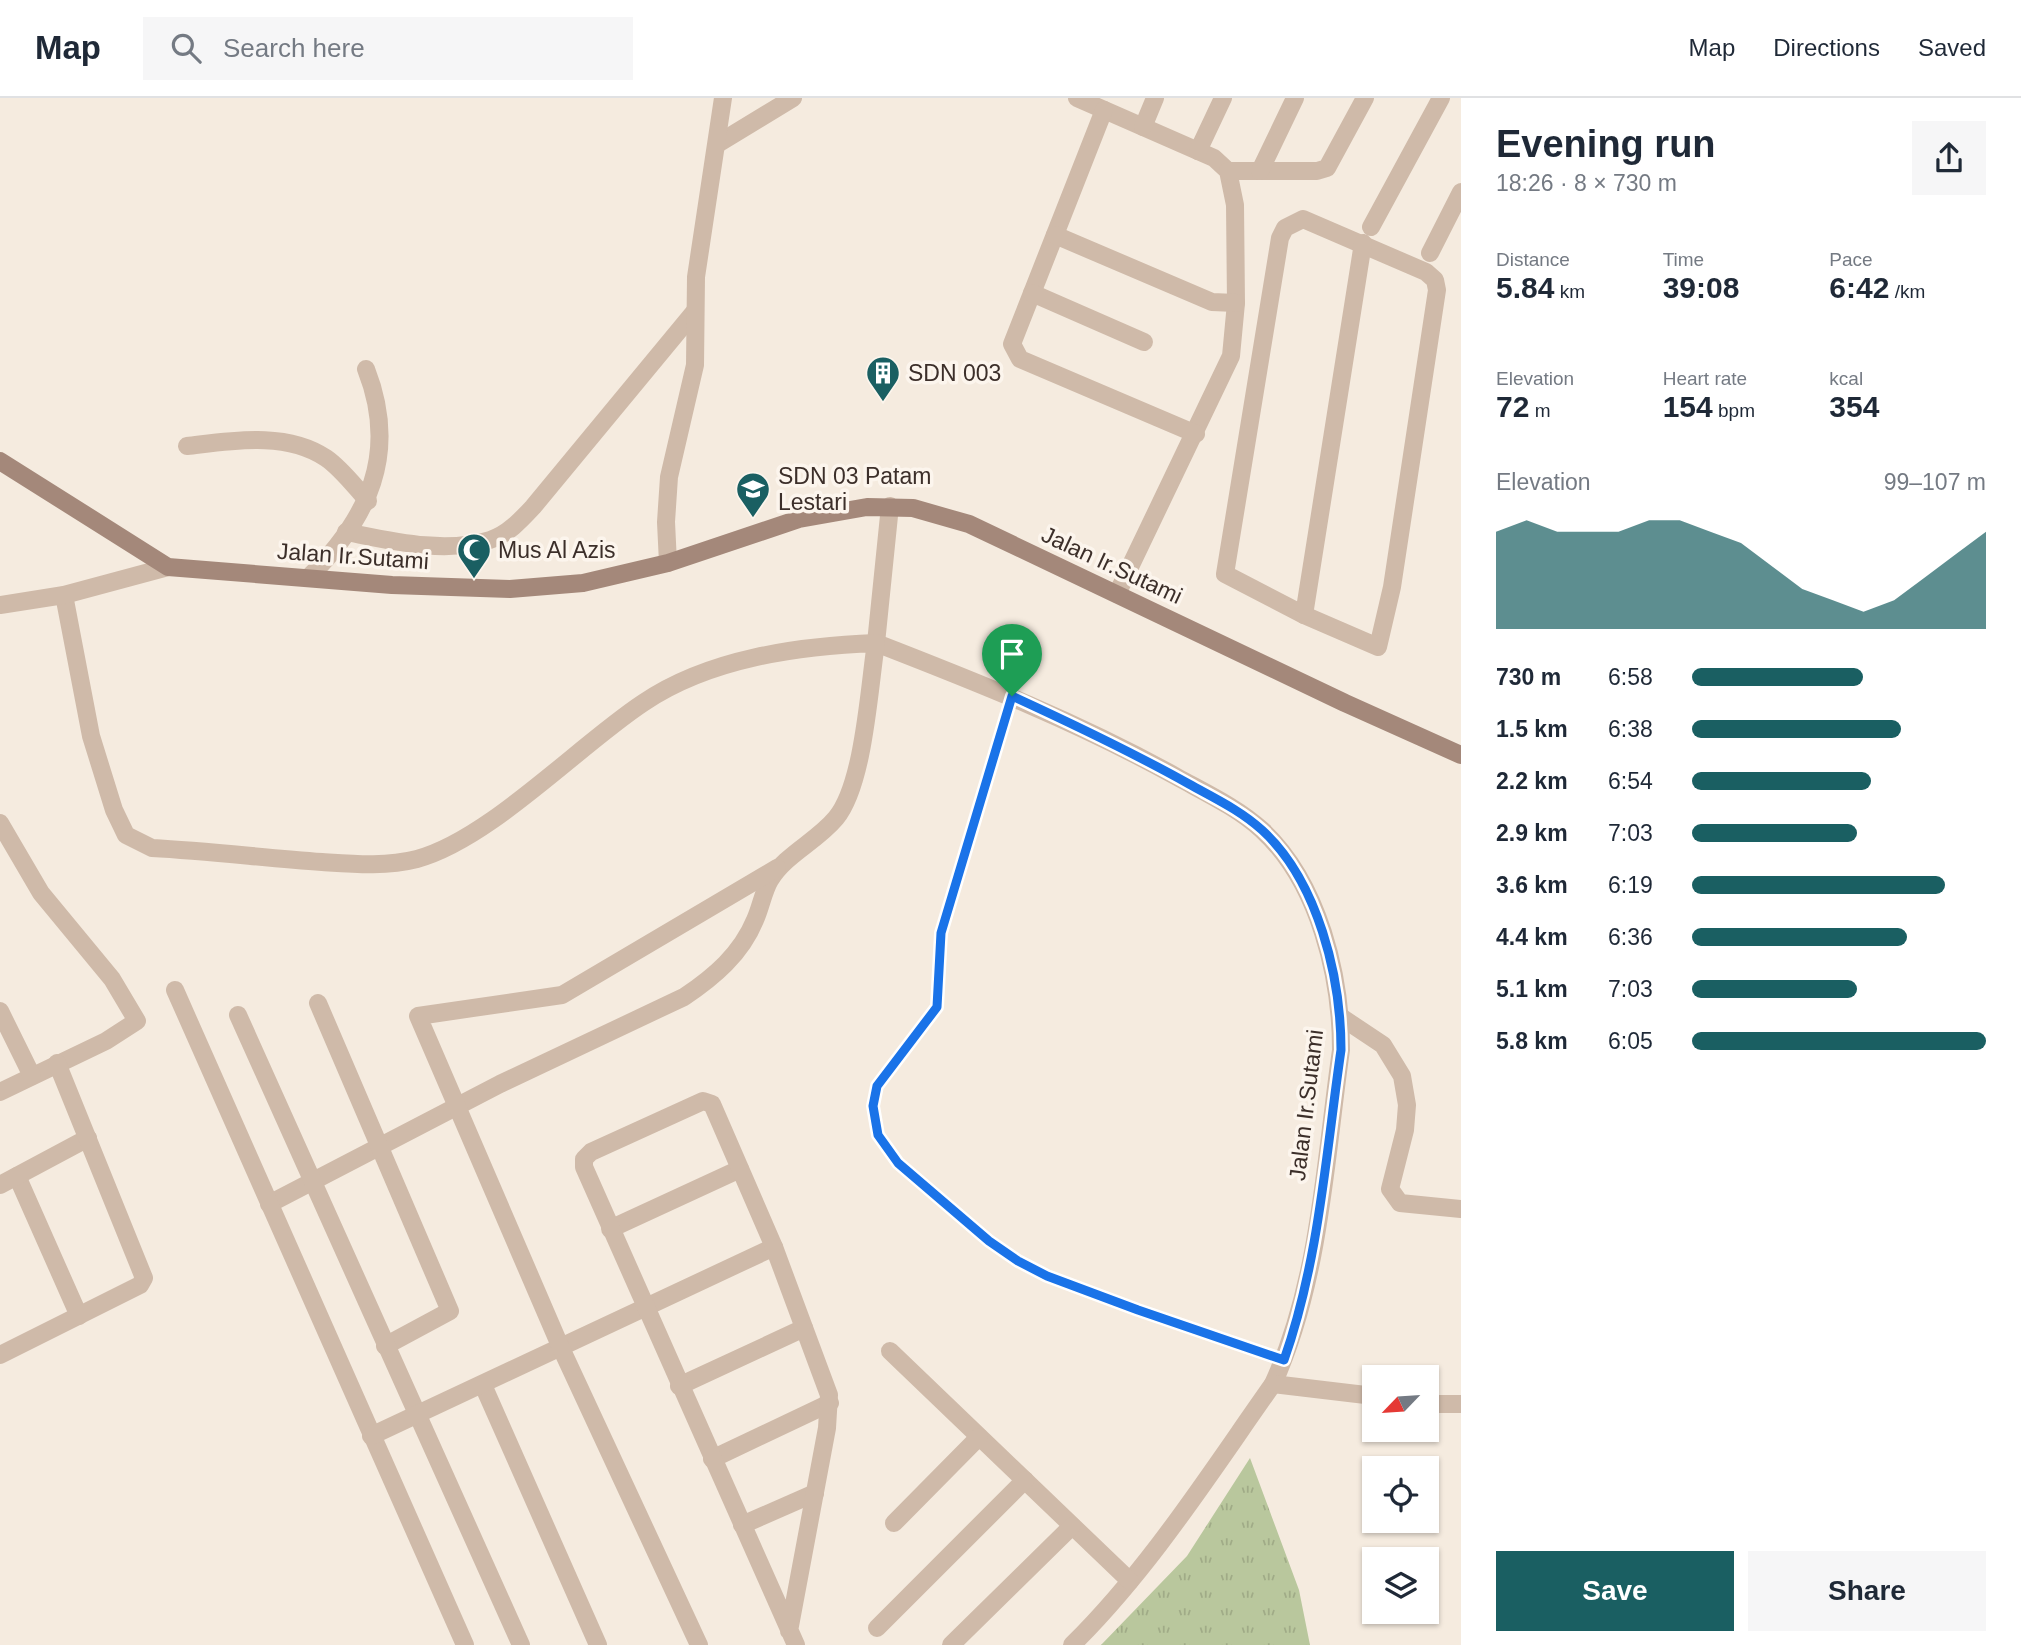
<!DOCTYPE html>
<meta charset="utf-8">
<style>
:root{--surface:#fff;--page:#f6f6f7;--text:#1f2937;--muted:#747a83;--line:#e0e1e3;--accent:#1a5f62}
body{margin:0;font-family:Helvetica,sans-serif;background:var(--page);color:var(--text);height:100vh;display:flex;flex-direction:column;font-size:26px;white-space:nowrap}
*{box-sizing:border-box;margin:0}
p{font-size:23px;color:var(--muted)}
.icon{flex:none;width:38px;height:38px;fill:none;stroke:currentColor;stroke-width:2;stroke-linecap:round;stroke-linejoin:round}
.map{position:relative;flex:1;overflow:hidden}
.drawer{display:flex;flex-direction:column;background:var(--surface);width:560px}
.drawer>*{flex:none}
.needle{width:46px;rotate:245deg}
.buttons{position:absolute;left:1362px;top:1267px;display:grid;gap:14px}
.buttons a{display:grid;place-items:center;width:77px;height:77px;border-radius:0px;background:var(--surface);box-shadow:0 2px 5px #0004;font-size:35px}
.pin{position:absolute;display:grid;place-items:center;width:60px;height:60px;color:#fff;margin:-72px -30px;border-radius:50% 50% 50% 0;rotate:-45deg;box-shadow:0 0 7px #0007}
.pin .icon{rotate:45deg}
.round{display:grid;place-items:center;flex:none;width:74px;height:74px;border-radius:0px;background:var(--page)}
.headline{display:flex;align-items:center;justify-content:space-between;height:119px;padding:0 35px}
h1{font-size:38px;font-weight:700;line-height:52px}
.metrics{display:grid;grid-template-columns:repeat(3,1fr);gap:10px;height:119px;padding:7px 35px}
.metrics div{display:grid;align-content:center}
.metrics b{font-size:30px;font-weight:700}
.metrics small{font-size:19px;font-weight:400}
.metrics p{font-size:19px}
.chart{height:196px;padding:14px 35px}
.chart p{display:flex;justify-content:space-between}
.chart svg{width:100%;height:126px;margin-top:7px;fill:var(--accent);opacity:.7}
.cta{display:flex;gap:14px;margin-top:auto;padding:14px 35px}
.cta a{flex:1;height:80px;border-radius:0px;background:var(--accent);color:#fff;font-size:28px;font-weight:700;line-height:80px;text-align:center}
.cta a+a{background:var(--page);color:var(--text)}
ul{padding:0 35px;list-style:none;font-size:23px}
li{display:grid;grid-template-columns:112px 84px 1fr;align-items:center;height:52px}
li i{height:18px;border-radius:9px;background:var(--accent)}
header{display:flex;align-items:center;gap:42px;box-sizing:border-box;height:98px;padding:0 35px;background:var(--surface);border-bottom:2px solid var(--line)}
header strong{font-size:33px}
nav{display:flex;gap:38px;margin-inline-start:auto;font-size:24px}
.search{width:490px;height:63px;background:var(--page);display:flex;align-items:center;gap:18px;box-sizing:border-box;padding:0 24px;border-radius:0px;color:var(--muted);font-size:26px}
main{display:flex;flex:1;min-height:0}
.map>svg:first-child{display:block}
.grass{fill:url(#grass-tufts)}
.lines{fill:none;stroke-linecap:round;stroke-linejoin:round}
.lane{stroke:#cfbaa9;stroke-width:10}
.street{stroke:#cfbaa9;stroke-width:18}
.secondary{stroke:#a4887a;stroke-width:18}
.route-casing{stroke:#fff;stroke-width:14}
.route{stroke:#1a73e8;stroke-width:9}
.labels{text-anchor:middle;dominant-baseline:central;stroke-width:7;stroke-linejoin:round;paint-order:stroke}
.poi-label{font-size:23px;fill:#3c2f2a;stroke:#fcf5ed;text-anchor:start}
.street-label{font-size:23px;fill:#3c2f2a;stroke:#fcf5ed}
</style>
<header>
<strong>Map</strong>
<div class="search"><svg class="icon" aria-label="search" viewBox="0 0 24 24"><circle cx="10" cy="10" r="6"/><path d="M15 15l6 6"/></svg>Search here</div>
<nav><a>Map</a><a>Directions</a><a>Saved</a></nav>
</header>
<main>
<div class="map">
<svg width="1461" height="1547" viewBox="0 0 1461 1547">
<defs>
<pattern id="grass-tufts" width="24" height="20" patternUnits="userSpaceOnUse" patternTransform="scale(1.75)"><rect width="24" height="20" fill="#b9c79d"/><path d="M3 7l-1-3M5 7V3M7 7l1-3M15 17l-1-3M17 17v-4M19 17l1-3" fill="none" stroke="#a0ab87"/></pattern>
</defs>
<rect width="100%" height="100%" fill="#f5ebdf"/>
<polygon class="grass" points="1250,1360 1299,1492 1310,1547 1101,1547 1187,1458"/>
<g class="lines">
<polyline class="lane" points="1012,598 941,835 937,909 877,988 873,1008 878,1037 898,1065 989,1143 1018,1163 1047,1178 1138,1212 1284,1262"/>
<g class="street">
<polyline points="1077,0 1214,60 1228,73 1235,107 1236,205 1231,258 1117,496"/>
<polyline points="1104,12 1012,246 1020,261 1196,336"/>
<polyline points="1143,29 1155,0"/>
<polyline points="719,45 793,0"/>
<polyline points="1198,53 1223,0"/>
<polyline points="1228,73 1317,73 1327,70 1365,0"/>
<polyline points="1260,73 1295,0"/>
<polygon points="1303,121 1426,174 1435,182 1437,192 1392,489 1378,549 1304,517 1225,476 1280,140 1285,130"/>
<polyline points="1371,129 1441,0"/>
<polyline points="1055,137 1212,204 1236,205"/>
<polyline points="1430,155 1461,94"/>
<polyline points="1032,195 1144,244"/>
<path d="M187,348c44,-5 99,-15 139,12 16,11 29,29 42,43"/>
<path d="M890,408l-14,137c103,40 204,80 301,134 29,16 61,31 85,53 57,53 79,146 79,220 -16,111 -21,231 -68,334 -63,89 -123,184 -201,261"/>
<path d="M346,434c46,9 98,22 144,8 17,-5 31,-20 43,-33l162,-196"/>
<polyline points="668,465 666,424 669,379 695,267 696,179 723,0"/>
<path d="M308,480c61,-60 91,-125 58,-209"/>
<path d="M64,497l27,141 23,74 12,25 26,13c57,3 113,10 170,14 31,2 64,5 95,-3 73,-20 161,-113 226,-156 66,-45 156,-57 233,-60 -7,45 -12,141 -40,175 -20,24 -50,36 -66,62 -7,12 -9,27 -15,40 -14,34 -41,57 -71,77l-184,87 -231,120"/>
<polyline points="0,507 64,497 168,469"/>
<polyline points="1304,517 1363,145"/>
<polyline points="0,725 41,795 112,881 137,923 106,943 0,994"/>
<polyline points="175,892 465,1547"/>
<polyline points="318,905 450,1213 385,1248"/>
<polyline points="0,913 32,978"/>
<polyline points="238,917 521,1547"/>
<polyline points="1341,919 1383,947 1402,978 1407,1007 1405,1032 1390,1091 1400,1105 1461,1111"/>
<polyline points="17,1078 79,1218"/>
<polyline points="0,1087 88,1040"/>
<polyline points="610,1131 740,1071"/>
<polyline points="890,1253 1130,1483"/>
<polyline points="0,1257 140,1187 144,1180 57,965"/>
<polyline points="1273,1286 1374,1298"/>
<polyline points="483,1287 598,1547"/>
<polyline points="679,1288 804,1230"/>
<polyline points="1426,1306 1461,1306"/>
<polyline points="371,1338 774,1149"/>
<polyline points="712,1361 830,1305"/>
<polyline points="894,1425 979,1339"/>
<polyline points="742,1427 815,1395"/>
<polyline points="877,1530 1025,1382"/>
<polyline points="789,1533 827,1330 829,1297 774,1149 712,1006 703,1003 591,1054 584,1061 584,1069 796,1547"/>
<polyline points="699,1547 561,1250 418,918 562,897 777,770"/>
<polyline points="951,1547 1072,1428"/>
</g>
<polyline class="secondary" points="0,363 168,469 392,487 510,491 583,485 668,465 799,421 867,409 913,410 969,426 1345,605 1461,657"/>
</g>
<g class="lines">
<g class="route-casing">
<path id="route" d="M1012,598c61,28 120,56 177,88 25,14 51,26 73,46 56,51 79,147 79,220 -15,103 -22,211 -57,310l-146,-50 -91,-34 -29,-15 -29,-20 -91,-78 -20,-28 -5,-29 4,-20 60,-79 4,-74z"/>
</g>
<use href="#route" class="route"/>
</g>
<defs>
<g id="building-pin" transform="scale(1.75)"><path d="M0 17L-7.5 6A9.5 9.5 0 1 1 7.5 6Z" fill="#1a5f62" stroke="#fcf5ed"/><path d="M-4-6H4V6H1V3H-1V6H-4ZM-2.5-4.3h1.7v1.8h-1.7ZM.8-4.3h1.7v1.8H.8ZM-2.5-1h1.7V.8h-1.7ZM.8-1h1.7V.8H.8Z" fill="#fff"/></g>
<g id="school-pin" transform="scale(1.75)"><path d="M0 17L-7.5 6A9.5 9.5 0 1 1 7.5 6Z" fill="#1a5f62" stroke="#fcf5ed"/><path d="M0-5L7-2L0 1L-7-2ZM-4 1L0 2.5L4 1V4Q0 6-4 4Z" fill="#fff"/></g>
<g id="mosque-pin" transform="scale(1.75)"><path d="M0 17L-7.5 6A9.5 9.5 0 1 1 7.5 6Z" fill="#1a5f62" stroke="#fcf5ed"/><path d="M3.5-4.9A6 6 0 1 0 3.5 4.9A5 5 0 1 1 3.5-4.9Z" fill="#fff"/></g>
</defs>
<g fill-rule="evenodd">
<use href="#building-pin" x="883" y="275"/>
<use href="#school-pin" x="753" y="391"/>
<use href="#mosque-pin" x="474" y="452"/>
</g>
<g class="labels">
<g class="poi-label">
<text x="908" y="275">SDN 003</text>
<text x="778" y="378">SDN 03 Patam<tspan x="778" dy="26">Lestari</tspan></text>
<text x="498" y="452">Mus Al Azis</text>
</g>
<g class="street-label">
<text transform="translate(353 458) rotate(4)">Jalan Ir.Sutami</text>
<text transform="translate(1112 467) rotate(25)">Jalan Ir.Sutami</text>
<text transform="translate(1306 1007) rotate(-83)">Jalan Ir.Sutami</text>
</g>
</g>
</svg>
<div class="buttons">
<a><svg class="needle" viewBox="-14 -14 28 28"><path d="M0-13l5 13h-10z" fill="#e53935"/><path d="M0 13l5-13h-10z" fill="#747a83"/></svg></a>
<a><svg class="icon" aria-label="locate" viewBox="0 0 24 24"><circle cx="12" cy="12" r="6"/><path d="M12 2v4M12 18v4M2 12h4M18 12h4"/></svg></a>
<a><svg class="icon" aria-label="layers" viewBox="0 0 24 24"><path d="M12 4l9 5-9 5-9-5zM3 14l9 5 9-5"/></svg></a>
</div>
<div class="pin" style="left:1012px;top:598px;background:#1e9e55"><svg class="icon" aria-label="arrive" viewBox="0 0 24 24"><path d="M6 21V4h12l-3 4 3 4H6"/></svg></div>
</div>
<section class="drawer">
<div class="headline"><div><h1>Evening run</h1><p>18:26 · 8 × 730 m</p></div><a class="round"><svg class="icon" aria-label="share" viewBox="0 0 24 24"><path d="M12 15V3M7 8l5-5 5 5M5 13v7h14v-7"/></svg></a></div>
<div class="metrics">
<div><p>Distance</p><b>5.84<small> km</small></b></div>
<div><p>Time</p><b>39:08</b></div>
<div><p>Pace</p><b>6:42<small> /km</small></b></div>
</div>
<div class="metrics">
<div><p>Elevation</p><b>72<small> m</small></b></div>
<div><p>Heart rate</p><b>154<small> bpm</small></b></div>
<div><p>kcal</p><b>354</b></div>
</div>
<div class="chart"><p><span>Elevation</span>99–107 m</p>
<svg viewBox="0 0 160 44" preserveAspectRatio="none"><path d="M0 44V10L10 6L20 10L30 10L40 10L50 6L60 6L70 10L80 14L90 22L100 30L110 34L120 38L130 34L140 26L150 18L160 10V44z"/></svg>
</div>
<ul>
<li><b>730 m</b>6:58<i style="width:58%"></i></li>
<li><b>1.5 km</b>6:38<i style="width:71%"></i></li>
<li><b>2.2 km</b>6:54<i style="width:61%"></i></li>
<li><b>2.9 km</b>7:03<i style="width:56%"></i></li>
<li><b>3.6 km</b>6:19<i style="width:86%"></i></li>
<li><b>4.4 km</b>6:36<i style="width:73%"></i></li>
<li><b>5.1 km</b>7:03<i style="width:56%"></i></li>
<li><b>5.8 km</b>6:05<i style="width:100%"></i></li>
</ul>
<div class="cta"><a>Save</a><a>Share</a></div>
</section>
</main>
